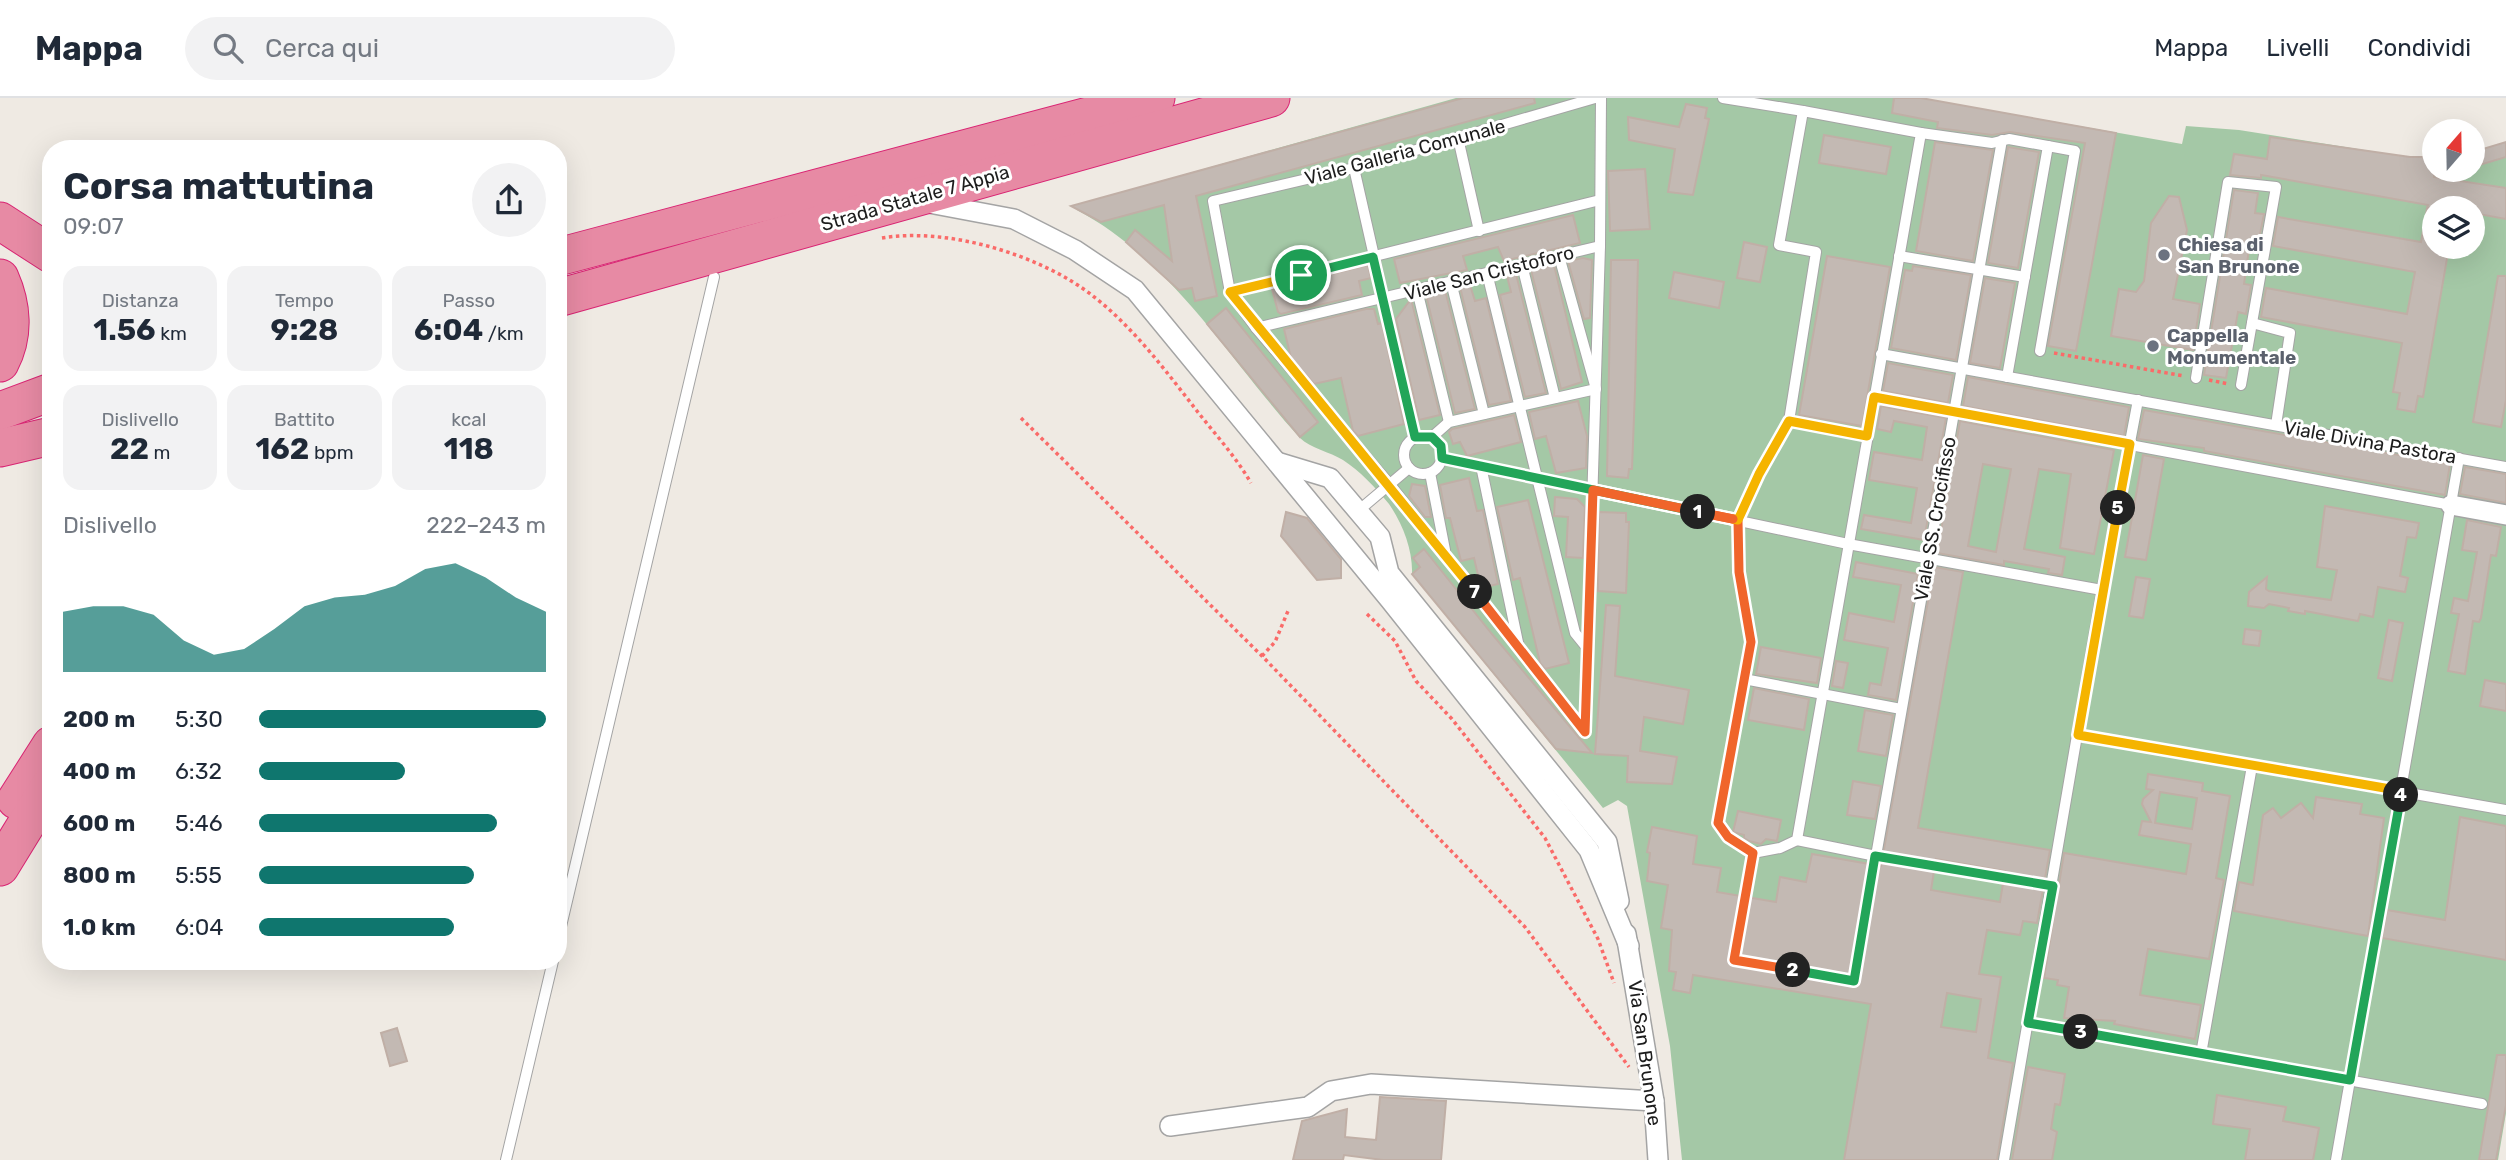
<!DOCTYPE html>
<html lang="it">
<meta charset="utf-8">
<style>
:root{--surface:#fff;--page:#f2f2f3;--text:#1f2937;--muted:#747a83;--line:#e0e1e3;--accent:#0f766e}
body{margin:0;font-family:Rubik,sans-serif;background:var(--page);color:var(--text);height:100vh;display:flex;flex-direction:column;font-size:26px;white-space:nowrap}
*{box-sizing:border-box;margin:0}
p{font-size:23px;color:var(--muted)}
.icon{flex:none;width:38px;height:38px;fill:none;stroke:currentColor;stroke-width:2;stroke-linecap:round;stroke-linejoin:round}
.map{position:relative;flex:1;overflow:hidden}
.sheet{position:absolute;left:42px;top:42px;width:525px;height:830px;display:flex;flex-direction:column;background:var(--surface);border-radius:28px;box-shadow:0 7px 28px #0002}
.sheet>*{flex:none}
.needle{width:46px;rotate:20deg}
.fabs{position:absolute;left:2422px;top:21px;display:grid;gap:14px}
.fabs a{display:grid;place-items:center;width:63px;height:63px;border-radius:50%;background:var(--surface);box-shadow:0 7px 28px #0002;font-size:35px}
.pin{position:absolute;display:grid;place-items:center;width:60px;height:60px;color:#fff;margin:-30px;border:4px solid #fff;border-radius:50%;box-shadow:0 2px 7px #0007}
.km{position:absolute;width:35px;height:35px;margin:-18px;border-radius:50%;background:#222;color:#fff;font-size:19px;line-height:35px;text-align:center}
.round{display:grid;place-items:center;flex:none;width:74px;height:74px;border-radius:37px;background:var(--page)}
.headline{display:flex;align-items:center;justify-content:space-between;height:119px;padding:0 21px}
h1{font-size:38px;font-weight:700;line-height:52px}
.metrics{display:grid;grid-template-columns:repeat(3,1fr);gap:10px;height:119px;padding:7px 21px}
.metrics div{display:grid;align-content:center;border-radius:18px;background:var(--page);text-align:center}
.metrics b{font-size:30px;font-weight:700}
.metrics small{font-size:19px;font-weight:400}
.metrics p{font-size:19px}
.chart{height:196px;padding:14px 21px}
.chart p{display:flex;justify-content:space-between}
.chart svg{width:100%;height:126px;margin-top:7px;fill:var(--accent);opacity:.7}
ul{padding:0 21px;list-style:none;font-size:23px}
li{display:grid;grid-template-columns:112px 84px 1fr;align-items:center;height:52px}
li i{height:18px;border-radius:9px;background:var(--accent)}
header{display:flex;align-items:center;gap:42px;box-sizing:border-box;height:98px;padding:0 35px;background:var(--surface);border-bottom:2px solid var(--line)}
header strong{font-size:33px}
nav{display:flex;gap:38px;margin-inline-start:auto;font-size:24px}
.search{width:490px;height:63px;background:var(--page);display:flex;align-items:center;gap:18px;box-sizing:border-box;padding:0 24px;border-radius:38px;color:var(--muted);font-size:26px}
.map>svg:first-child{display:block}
.cemetery{fill:#a4c8a6;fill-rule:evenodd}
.building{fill:#c3b9b3;stroke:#c0afa6;stroke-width:2;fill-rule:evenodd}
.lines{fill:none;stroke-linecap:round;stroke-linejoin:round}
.lane-casing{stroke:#a4a4a4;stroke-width:12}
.street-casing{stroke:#a4a4a4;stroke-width:22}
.highway-casing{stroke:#d92473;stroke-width:39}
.path{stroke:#fa6b69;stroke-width:3.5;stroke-dasharray:3.5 3.5;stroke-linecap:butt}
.lane{stroke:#fff;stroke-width:10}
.street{stroke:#fff;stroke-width:19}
.highway{stroke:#e78aa4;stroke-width:37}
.split-1-casing{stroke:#fff;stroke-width:14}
.split-2-casing{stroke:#fff;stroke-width:14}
.split-3-casing{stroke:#fff;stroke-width:14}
.split-4-casing{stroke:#fff;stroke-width:14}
.split-5-casing{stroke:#fff;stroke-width:14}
.split-6-casing{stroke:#fff;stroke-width:14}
.split-7-casing{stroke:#fff;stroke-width:14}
.split-8-casing{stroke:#fff;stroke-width:14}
.split-1{stroke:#22a559;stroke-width:9}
.split-2{stroke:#f0652b;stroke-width:9}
.split-3{stroke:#22a559;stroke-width:9}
.split-4{stroke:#22a559;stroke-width:9}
.split-5{stroke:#f5b400;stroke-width:9}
.split-6{stroke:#f5b400;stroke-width:9}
.split-7{stroke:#f0652b;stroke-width:9}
.split-8{stroke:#f5b400;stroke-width:9}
.worship-dot{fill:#6b7280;stroke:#fff;stroke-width:2.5}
.labels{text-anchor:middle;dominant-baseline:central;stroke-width:6;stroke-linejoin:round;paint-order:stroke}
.street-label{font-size:19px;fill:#1d1d1d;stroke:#fff}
.worship-label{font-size:19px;font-weight:bold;fill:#5b616d;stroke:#fff;text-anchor:start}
</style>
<header>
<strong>Mappa</strong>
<div class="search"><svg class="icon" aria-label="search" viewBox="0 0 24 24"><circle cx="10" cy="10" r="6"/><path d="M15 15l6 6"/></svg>Cerca qui</div>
<nav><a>Mappa</a><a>Livelli</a><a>Condividi</a></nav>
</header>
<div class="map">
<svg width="2506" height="1062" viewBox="0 0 2506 1062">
<rect width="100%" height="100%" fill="#efeae3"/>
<path class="cemetery" d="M1456,0h464l262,46 4,-18 53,4 169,27h26v13h39v-18l33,-10v971l-8,47h-816l-12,-114 -43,-240 -9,-6 -15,8 -191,-234c1,-23 -9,-50 -23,-70 -13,-16 -29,-33 -46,-44 -13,-8 -33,-12 -43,-22 -72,-79 -126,-176 -223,-228l-1,-5zM2434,110h39v39h-39z"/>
<g class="building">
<polygon points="1463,0 1534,0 1535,5 1196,98 1217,198 1195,203 1192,190 1179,192 1126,144 1135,132 1172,163 1164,107 1101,124 1071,108"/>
<polygon points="1894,0 1921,0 2116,35 2076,253 2048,248 2085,45 2010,34 1992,37 1937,30 1938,24 1892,15"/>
<polygon points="1686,6 1707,10 1705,20 1709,21 1693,97 1668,94 1675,51 1629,42 1628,19 1679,29"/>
<polygon points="1824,37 1891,49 1886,76 1819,65"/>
<polygon points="2270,39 2410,59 2434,59 2434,79 2506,90 2506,121 2473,115 2473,110 2427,110 2428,107 2261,77 2261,80 2230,77 2234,56 2267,61"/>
<polygon points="1935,44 1993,52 1973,163 1916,153"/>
<polygon points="2506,44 2506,59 2473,69 2473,54"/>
<polygon points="2008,49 2039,54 2018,170 1988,165"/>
<polygon points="1645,71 1650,131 1610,133 1608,73"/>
<polygon points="2234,92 2258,95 2255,115 2264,116 2258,146 2250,144 2244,186 2251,187 2246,216 2238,214 2226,280 2204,277"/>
<polygon points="2169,98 2179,99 2187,132 2173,201 2200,206 2193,252 2111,238 2119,191 2136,194 2144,183 2151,125"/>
<polygon points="2427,111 2434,112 2434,149 2449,149 2423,299 2418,298 2415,314 2397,311 2400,295 2393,294 2402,245 2261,219 2266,190 2407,216 2415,174 2273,148 2278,119 2421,144"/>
<polygon points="1573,117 1580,145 1504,163 1498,149 1463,158 1467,172 1400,185 1394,161"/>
<polygon points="1744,144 1767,149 1760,184 1737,180"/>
<polygon points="1827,158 1890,169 1862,328 1799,317"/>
<polygon points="1583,160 1592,162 1590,220 1584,221 1568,163"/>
<polygon points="1611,162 1638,162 1635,293 1632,371 1629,371 1628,380 1607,378"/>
<polygon points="1368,167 1371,180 1359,183 1362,197 1281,216 1278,214 1272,191"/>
<polygon points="1554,167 1582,284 1561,291 1531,172"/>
<polygon points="1913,168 1971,177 1956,262 1891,250 1905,172 1912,173"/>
<polygon points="1674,174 1724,184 1719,210 1669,200"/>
<polygon points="1516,176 1546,295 1525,299 1500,197 1511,194 1507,178"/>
<polygon points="2498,178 2506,178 2506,302 2501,329 2473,324"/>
<polygon points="1985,180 2015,185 2000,270 1970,265"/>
<polygon points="1470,187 1475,203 1486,200 1511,303 1489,307 1460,189"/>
<polygon points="1445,192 1475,311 1455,315 1426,197"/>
<polygon points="1411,201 1440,317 1419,322 1396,221"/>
<polygon points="1226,210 1318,324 1300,339 1207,226"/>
<polygon points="1366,211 1374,211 1378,226 1382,225 1404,326 1358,338 1353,333 1341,280 1314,286 1291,260 1284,231"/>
<polygon points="1888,265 1953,277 1948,305 1883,293"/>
<polygon points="1968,279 2129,309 2124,338 1963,308"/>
<polygon points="1578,303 1587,338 1586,370 1556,375 1546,338 1535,341 1529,314"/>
<polygon points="1881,308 1946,320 1924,442 1861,431 1864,417 1911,425 1917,390 1869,382 1874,354 1922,362 1927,329 1894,323 1891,334 1877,331"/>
<polygon points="2144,312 2450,366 2445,397 2204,353 2204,350 2138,341"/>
<polygon points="1514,317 1521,344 1467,358 1460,344 1453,346 1449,334 1452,331"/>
<path d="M1960,323l154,29 -20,104 -34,-6 11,-74 -32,-5 -15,80 41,8 -3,18 -14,-2 1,-4 -45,-8v4l-67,-12zM1983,366l28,5 -15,83 -28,-6z"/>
<polygon points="2143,357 2164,361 2146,462 2125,459"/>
<polygon points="2465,369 2506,376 2506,405 2460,396"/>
<polygon points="1469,380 1477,413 1483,412 1498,486 1481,490 1474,460 1461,463 1450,420 1446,420 1440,387"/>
<polygon points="1412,386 1425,388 1431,419 1425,419 1409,398"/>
<polygon points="1555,399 1577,401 1585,409 1583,460 1566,459 1568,419 1554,418"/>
<polygon points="1528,402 1569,565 1545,571 1540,565 1520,480 1513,482 1497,409"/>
<polygon points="2325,408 2419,425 2416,440 2407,439 2400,478 2408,480 2405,494 2378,489 2373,519 2360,516 2358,523 2305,513 2305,516 2288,513 2289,510 2269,506 2264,510 2248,508 2249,494 2267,479 2266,491 2269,493 2331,502 2337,472 2317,469"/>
<polygon points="1286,414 1307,420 1341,461 1341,480 1317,482 1281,438"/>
<polygon points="1599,414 1626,415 1626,424 1629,424 1626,495 1598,493"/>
<polygon points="2467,422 2501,429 2496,458 2491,457 2481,520 2479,524 2473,523 2465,576 2448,573 2459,516 2451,515 2454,500 2468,503 2477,454 2462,452"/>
<polygon points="1424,451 1492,536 1592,655 1556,651 1412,476 1420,469 1413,460"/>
<polygon points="1856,464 1918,476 1896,602 1868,597 1870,585 1881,587 1888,550 1844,542 1849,515 1894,524 1901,487 1853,479"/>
<path d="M1934,469l29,5 -45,256 132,22 -13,73 -14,-2 -3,14 -33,-5 -8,44 22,3 -13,81 25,5 -16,97h-153l27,-156 -178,-29 -3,18 -17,-3 3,-18 -7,-1 3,-41 -11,-2 7,-43 -21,-4 3,-28 -3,-1 5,-25 45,9 -4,28 28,4 -4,24 59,10 4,-25 26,5 6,-28 69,12zM1936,761l69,12 -5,31 -69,-12zM1947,895l34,6 -5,33 -35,-5z"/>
<polygon points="2136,479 2150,481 2143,520 2129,518"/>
<polygon points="1606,507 1620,508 1615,578 1689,592 1683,626 1644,619 1640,653 1677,659 1672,686 1627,684 1628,658 1595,656"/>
<polygon points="2389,522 2403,525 2392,583 2378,580"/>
<polygon points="2245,531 2261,533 2259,548 2243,546"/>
<polygon points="1761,549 1821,560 1817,585 1756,576"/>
<polygon points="1836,563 1848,565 1843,590 1832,588"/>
<polygon points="2485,582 2506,586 2506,613 2480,608"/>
<polygon points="1754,590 1809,601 1804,632 1748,622"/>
<polygon points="1865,612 1893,617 1886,658 1858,653"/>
<path d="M2148,676l55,9 -1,8 28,5 -14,82 8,2 -15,79 -61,-10 -8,46 61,10 -6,34 -81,-15 1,-3 -51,-3 5,-31 -12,-2 1,-5 -14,-2 20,-125 122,21 5,-30 -52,-9 3,-14 9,1 -9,-18 1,-5 10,-9 -7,-1zM2160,694l37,6 -5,31 -37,-6z"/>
<polygon points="1853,683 1881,688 1875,721 1847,717"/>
<polygon points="2316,699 2362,706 2360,716 2384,720 2368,838 2234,813 2239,784 2253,787 2263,717 2273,710 2281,720 2301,705 2313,720"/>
<polygon points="1738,713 1781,722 1777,743 1766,741 1761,746 1749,743 1744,740 1744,737 1733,734"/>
<polygon points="2460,719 2506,728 2506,862 2382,840 2387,812 2445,822"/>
<polygon points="397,930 407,963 390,968 381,935"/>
<polygon points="2497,957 2506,957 2506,1007 2496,1062 2479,1062"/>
<polygon points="2028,969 2065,976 2060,1007 2055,1006 2051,1031 2057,1034 2052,1062 2012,1062"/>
<polygon points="2217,997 2286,1009 2283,1023 2319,1030 2313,1062 2245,1062 2250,1031 2213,1026"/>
<polygon points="1380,999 1446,1003 1441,1062 1383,1062 1344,1057 1343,1062 1293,1062 1302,1023 1347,1011 1345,1039 1376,1042"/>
</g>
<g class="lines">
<g class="lane-casing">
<g id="lane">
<polyline points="1723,0 1803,13"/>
<polygon points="1803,13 1921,35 1797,742 1780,750 1753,755 1728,739 1718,725 1751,544 1739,474 1738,422 1759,376 1789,323 1816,154 1779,147"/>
<polyline points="1921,35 1992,45 2009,41 2075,53 2040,253"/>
<polyline points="1458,40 1479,133"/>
<polyline points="1354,70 1415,339"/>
<polyline points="1899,158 2025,179"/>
<polyline points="1522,167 1555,300"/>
<polyline points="1487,175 1575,535 1588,551"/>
<polyline points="1451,184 1484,316"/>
<polyline points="1417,192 1449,324"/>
<polyline points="1230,194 1600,102"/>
<polyline points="2252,225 2290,235 2276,327"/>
<polyline points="1256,230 1600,148"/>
<polyline points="1881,256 2506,369"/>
<polyline points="2007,279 2048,48"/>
<polyline points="2196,280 2228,84 2276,89 2241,287"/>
<polyline points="1874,299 2451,407"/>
<polyline points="1789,323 1867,338"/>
<circle cx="1423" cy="357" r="19"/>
<polyline points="1432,339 1449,324 1596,291 1559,158"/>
<polyline points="1442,360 1848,446 2102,492"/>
<polyline points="1481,368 1519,549"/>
<polyline points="1430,375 1445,452"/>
<polyline points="1358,413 1409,370"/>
<polyline points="1744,581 1901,611"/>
<polyline points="1585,634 1391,388 1256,230 1230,194 1213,103 1354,70 1595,0"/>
<polyline points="1585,634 1600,148 1601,0"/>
<polyline points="2078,637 2506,712"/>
<polyline points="1797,742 1876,758 2002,42"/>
<polyline points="558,841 714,179"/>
<polyline points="2028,925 2482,1006"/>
<polyline points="2201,956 2252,668"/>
<polyline points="506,1062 553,863"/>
<polyline points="2004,1062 2102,492 2138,302"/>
<polyline points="2336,1062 2459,360"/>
</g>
</g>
<g class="street-casing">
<g id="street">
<polyline points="929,105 1014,121 1075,152 1135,192 1390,502 1589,752 1629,848"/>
<polyline points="1277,364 1330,380 1380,439 1389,475 1607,744 1619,803"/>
<polyline points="2451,407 2506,417"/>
<polyline points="1626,836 1654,1003 1658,1062"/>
<polyline points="1170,1028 1308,1009 1331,993 1371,986 1654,1003"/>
</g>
</g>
<g class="highway-casing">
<g id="highway">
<polyline points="0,123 51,156"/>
<polyline points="558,159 1156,0"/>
<path d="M0,180c12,27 15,57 0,85"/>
<polyline points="558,200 1271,0"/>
<polyline points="0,313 51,294"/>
<polyline points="0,350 51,338"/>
<polyline points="16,702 51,647"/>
<polyline points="0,769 51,686"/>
</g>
</g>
<g class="path">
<path d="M882,140c66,-11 159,17 211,58 40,31 73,75 104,115 18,23 39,46 54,72"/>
<polyline points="2054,255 2184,278"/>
<polyline points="2209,282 2229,286"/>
<polyline points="1021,320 1262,558 1525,829 1629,969"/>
<polyline points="1367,516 1395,543 1416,583 1452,621 1545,740 1598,841 1614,885"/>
<polyline points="1262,558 1275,544 1288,513"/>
<polyline points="1888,760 2039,786"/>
<polyline points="1751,767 1734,862 1854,883 1873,770"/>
</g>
<use href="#lane" class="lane"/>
<use href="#street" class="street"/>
<use href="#highway" class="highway"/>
</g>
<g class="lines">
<g class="split-1-casing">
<polyline id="split-1" points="1301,177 1373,159 1415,339 1432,339 1441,348 1442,360 1698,414"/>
</g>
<g class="split-2-casing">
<polyline id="split-2" points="1698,414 1738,422 1739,474 1751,544 1718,725 1728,739 1753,755 1734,862 1793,872"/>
</g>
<g class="split-3-casing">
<polyline id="split-3" points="1793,872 1854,883 1875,758 2053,788 2028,925 2081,934"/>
</g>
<g class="split-4-casing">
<polyline id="split-4" points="2081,934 2350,982 2401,697"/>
</g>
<g class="split-5-casing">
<polyline id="split-5" points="2118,410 2078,637 2402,693 2401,697"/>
</g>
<g class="split-6-casing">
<polyline id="split-6" points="1733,421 1738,422 1759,376 1789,323 1867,338 1874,299 2130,346 2118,410"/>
</g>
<g class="split-7-casing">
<polyline id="split-7" points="1475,494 1585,634 1593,392 1733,421"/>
</g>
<g class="split-8-casing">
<polyline id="split-8" points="1301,177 1230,194 1475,494"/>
</g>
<use href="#split-1" class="split-1"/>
<use href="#split-2" class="split-2"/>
<use href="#split-3" class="split-3"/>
<use href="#split-4" class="split-4"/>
<use href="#split-5" class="split-5"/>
<use href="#split-6" class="split-6"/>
<use href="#split-7" class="split-7"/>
<use href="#split-8" class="split-8"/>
</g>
<g class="worship-dot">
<circle cx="2164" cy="157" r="7"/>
<circle cx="2153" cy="248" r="7"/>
</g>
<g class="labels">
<g class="street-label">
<text transform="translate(1405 54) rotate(-15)">Viale Galleria Comunale</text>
<text transform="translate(915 100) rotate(-16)">Strada Statale 7 Appia</text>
<text transform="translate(1489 175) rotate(-14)">Viale San Cristoforo</text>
<text transform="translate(2370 344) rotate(10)">Viale Divina Pastora</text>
<text transform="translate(1935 421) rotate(-80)">Viale SS. Crocifisso</text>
<text transform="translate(1645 955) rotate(82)">Via San Brunone</text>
</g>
<g class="worship-label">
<text x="2178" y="146">Chiesa di<tspan x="2178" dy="22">San Brunone</tspan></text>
<text x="2167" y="237">Cappella<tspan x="2167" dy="22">Monumentale</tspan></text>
</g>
</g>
</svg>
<div class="fabs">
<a><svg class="needle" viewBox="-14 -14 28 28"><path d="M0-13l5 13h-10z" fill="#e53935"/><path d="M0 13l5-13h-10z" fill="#747a83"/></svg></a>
<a><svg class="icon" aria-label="layers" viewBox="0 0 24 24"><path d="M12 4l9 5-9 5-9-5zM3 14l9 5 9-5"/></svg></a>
</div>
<div class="pin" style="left:1301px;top:177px;background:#1e9e55"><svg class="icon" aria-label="arrive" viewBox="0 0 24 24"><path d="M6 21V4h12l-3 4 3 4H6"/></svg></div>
<b class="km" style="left:1698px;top:414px">1</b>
<b class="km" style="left:1793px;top:872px">2</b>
<b class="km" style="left:2081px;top:934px">3</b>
<b class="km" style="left:2401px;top:697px">4</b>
<b class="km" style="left:2118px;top:410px">5</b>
<b class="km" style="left:1475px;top:494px">7</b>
<section class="sheet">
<div class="headline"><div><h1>Corsa mattutina</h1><p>09:07</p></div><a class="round"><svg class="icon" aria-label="share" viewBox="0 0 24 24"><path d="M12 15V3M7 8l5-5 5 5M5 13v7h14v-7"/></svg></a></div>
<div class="metrics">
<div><p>Distanza</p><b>1.56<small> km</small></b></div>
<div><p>Tempo</p><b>9:28</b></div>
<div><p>Passo</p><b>6:04<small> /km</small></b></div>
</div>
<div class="metrics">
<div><p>Dislivello</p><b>22<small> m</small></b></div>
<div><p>Battito</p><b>162<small> bpm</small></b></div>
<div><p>kcal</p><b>118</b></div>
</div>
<div class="chart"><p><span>Dislivello</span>222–243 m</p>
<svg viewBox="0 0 160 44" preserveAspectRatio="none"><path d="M0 44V23L10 21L20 21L30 24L40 33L50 38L60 36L70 29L80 21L90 18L100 17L110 14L120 8L130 6L140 11L150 18L160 23V44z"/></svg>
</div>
<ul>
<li><b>200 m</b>5:30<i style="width:100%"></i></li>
<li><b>400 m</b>6:32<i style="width:51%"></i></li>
<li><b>600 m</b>5:46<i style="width:83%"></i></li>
<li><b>800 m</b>5:55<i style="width:75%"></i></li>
<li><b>1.0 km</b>6:04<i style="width:68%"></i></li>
</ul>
</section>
</div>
